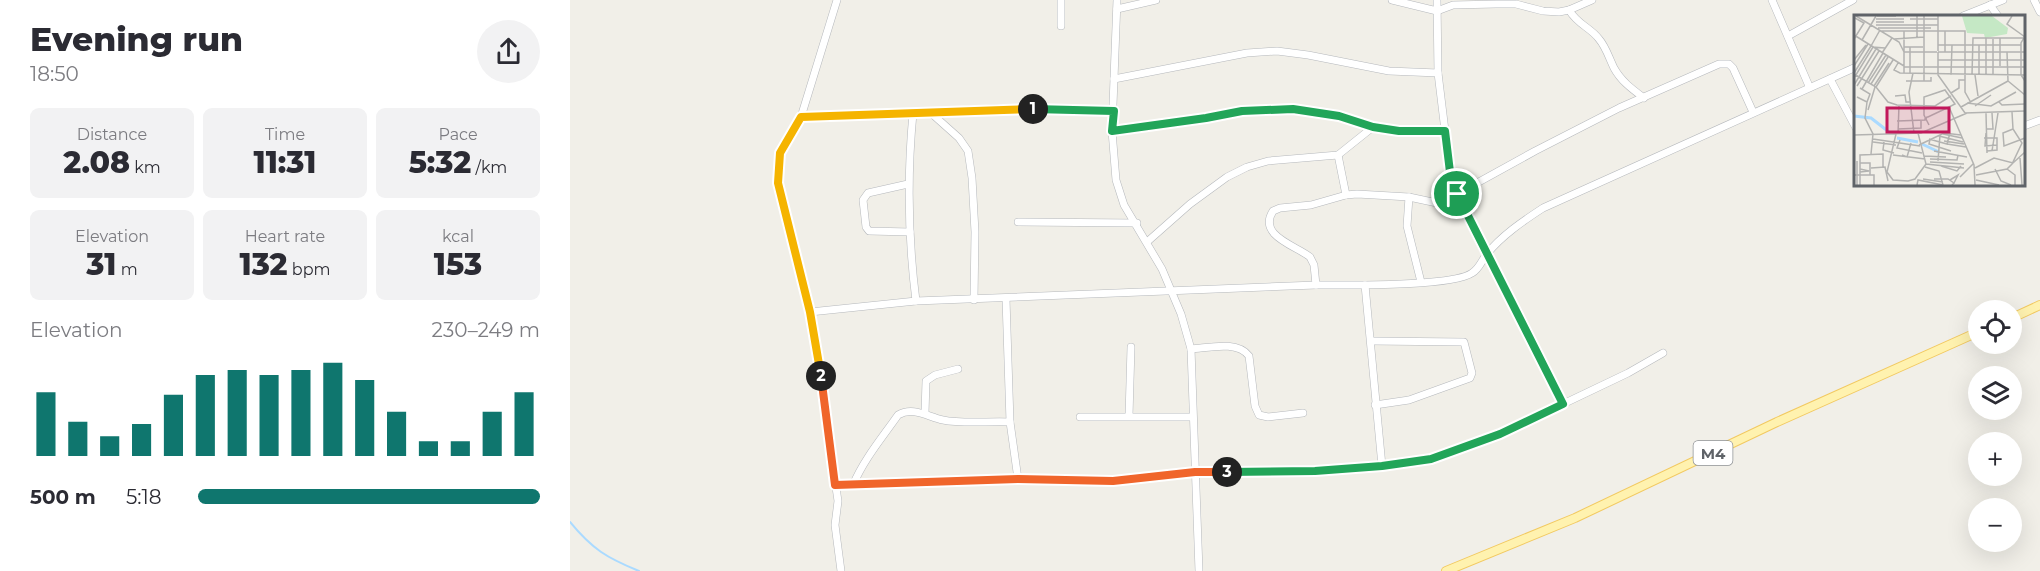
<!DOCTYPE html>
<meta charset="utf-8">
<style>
:root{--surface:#fff;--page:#f2f2f3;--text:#2b2b33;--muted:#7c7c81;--accent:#0f766e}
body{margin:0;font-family:Montserrat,sans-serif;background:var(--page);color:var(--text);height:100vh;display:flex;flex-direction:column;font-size:22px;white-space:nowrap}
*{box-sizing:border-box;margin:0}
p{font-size:20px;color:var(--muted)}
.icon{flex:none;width:33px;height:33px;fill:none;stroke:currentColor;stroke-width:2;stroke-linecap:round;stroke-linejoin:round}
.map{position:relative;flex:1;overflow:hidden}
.sheet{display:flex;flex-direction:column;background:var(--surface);width:570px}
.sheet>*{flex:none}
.controls{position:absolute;left:1398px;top:300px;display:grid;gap:12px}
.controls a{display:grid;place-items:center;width:54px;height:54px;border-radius:50%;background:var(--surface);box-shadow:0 6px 24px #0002;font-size:30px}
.pin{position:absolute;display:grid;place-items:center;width:51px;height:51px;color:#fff;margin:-26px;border:3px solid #fff;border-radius:50%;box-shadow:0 2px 6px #0007}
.km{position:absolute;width:30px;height:30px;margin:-15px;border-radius:50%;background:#222;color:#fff;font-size:16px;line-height:30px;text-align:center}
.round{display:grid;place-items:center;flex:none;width:63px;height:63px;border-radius:32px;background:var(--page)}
.head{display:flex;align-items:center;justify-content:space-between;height:102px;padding:0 30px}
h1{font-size:33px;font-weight:800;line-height:45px}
.metrics{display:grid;grid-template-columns:repeat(3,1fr);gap:9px;height:102px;padding:6px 30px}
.metrics div{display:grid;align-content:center;border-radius:9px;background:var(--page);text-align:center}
.metrics b{font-size:30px;font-weight:800}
.metrics small{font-size:16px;font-weight:400}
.metrics p{font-size:16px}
.chart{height:168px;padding:12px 30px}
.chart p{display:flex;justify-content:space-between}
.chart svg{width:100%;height:108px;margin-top:6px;stroke:var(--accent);stroke-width:6}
ul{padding:0 30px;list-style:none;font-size:20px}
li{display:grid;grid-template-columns:96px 72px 1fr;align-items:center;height:45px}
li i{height:15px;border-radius:8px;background:var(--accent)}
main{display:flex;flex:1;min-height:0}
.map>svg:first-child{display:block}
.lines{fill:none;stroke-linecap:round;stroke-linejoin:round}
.stream{stroke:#aadaff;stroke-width:2}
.minor-casing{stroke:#b5b8bc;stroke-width:8}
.major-casing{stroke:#f2c960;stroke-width:10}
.minor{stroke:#fff;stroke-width:7}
.major{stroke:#fff2af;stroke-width:8}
.split-1-casing{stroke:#fff;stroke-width:12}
.split-2-casing{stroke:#fff;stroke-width:12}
.split-3-casing{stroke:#fff;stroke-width:12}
.split-4-casing{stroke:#fff;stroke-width:12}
.split-1{stroke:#22a559;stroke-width:8}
.split-2{stroke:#f5b400;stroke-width:8}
.split-3{stroke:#f0652b;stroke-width:8}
.split-4{stroke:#22a559;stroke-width:8}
.labels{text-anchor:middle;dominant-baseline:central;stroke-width:5;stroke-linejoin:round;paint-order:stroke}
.shield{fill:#fff;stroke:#8f9295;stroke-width:1.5}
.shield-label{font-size:15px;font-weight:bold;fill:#5f6368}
.inset-river{fill:none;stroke:#aadaff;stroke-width:3}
.inset-road{fill:none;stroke:#b3b3b1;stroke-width:1.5}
.view{fill:#c2185b;fill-opacity:0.15;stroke:#c2185b;stroke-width:3}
.inset-edge{fill:none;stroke:#5f6368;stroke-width:3}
</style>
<main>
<section class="sheet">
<div class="head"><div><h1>Evening run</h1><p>18:50</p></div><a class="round"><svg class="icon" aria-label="share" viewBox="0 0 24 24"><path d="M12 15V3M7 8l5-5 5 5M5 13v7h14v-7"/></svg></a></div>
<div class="metrics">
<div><p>Distance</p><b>2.08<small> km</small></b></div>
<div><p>Time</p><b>11:31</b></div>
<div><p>Pace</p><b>5:32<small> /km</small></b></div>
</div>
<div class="metrics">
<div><p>Elevation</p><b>31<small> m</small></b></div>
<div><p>Heart rate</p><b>132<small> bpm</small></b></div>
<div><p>kcal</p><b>153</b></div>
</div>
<div class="chart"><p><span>Elevation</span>230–249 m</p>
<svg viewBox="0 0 160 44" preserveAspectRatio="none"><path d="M5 44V18M15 44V30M25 44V36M35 44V31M45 44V19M55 44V11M65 44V9M75 44V11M85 44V9M95 44V6M105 44V13M115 44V26M125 44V38M135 44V38M145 44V26M155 44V18"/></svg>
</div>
<ul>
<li><b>500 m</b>5:18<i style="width:100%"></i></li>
</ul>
</section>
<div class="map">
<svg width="1470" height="571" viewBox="0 0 1470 571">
<rect width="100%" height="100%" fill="#f1efe8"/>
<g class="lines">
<path class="stream" d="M0,522c22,27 37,36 69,49"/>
<g class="minor-casing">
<g id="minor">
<polyline points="267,0 231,117 210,153 207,173 210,193 240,312 268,501 265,525 271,571"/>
<polyline points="491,0 491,26"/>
<polyline points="547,0 542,131 546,180 554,205 592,269 611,314 621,349 629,571"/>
<polyline points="822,0 867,11 883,5 926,4 946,4 973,11 989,12 999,10 1022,0"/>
<polyline points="867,0 868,73 880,172 895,214 993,404"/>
<polyline points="1202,0 1239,86"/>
<polyline points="1464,0 1470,12"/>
<polyline points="1420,5 1428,16"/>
<polyline points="547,9 586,0"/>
<path d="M999,10c9,15 21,17 30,29 7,8 10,19 15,29 7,13 18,21 30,30"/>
<polyline points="1393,16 1433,0"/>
<polyline points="1218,36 1283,0"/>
<polyline points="544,79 677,53 707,51 738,55 819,71 868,73"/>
<polyline points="1260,79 1286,128"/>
<path d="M343,113c-6,63 -5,125 3,188"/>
<polyline points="361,113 389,138 398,151 402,178 405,232 404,300"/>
<polyline points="231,117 440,108 544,111"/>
<polyline points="1454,126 1470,120"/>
<polyline points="542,131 636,118 672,111 723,109 769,115 803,127 829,131 875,131"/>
<polyline points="768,155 776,195"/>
<polyline points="338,184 298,193 293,200 296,227 299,231 340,232"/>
<polyline points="887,194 965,151 1049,108 1149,64 1159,64 1163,68 1183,112"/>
<polyline points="839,197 837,226 851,282"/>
<polyline points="448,222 567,223"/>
<polyline points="577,242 620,204 657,177 677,167 698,161 768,155 803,127"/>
<path d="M746,285l-2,-20 -4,-8c-13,-11 -53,-21 -37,-46l7,-3 31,-3 35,-10 11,-1 52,3 28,6 28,11"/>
<polyline points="436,299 440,422 448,479"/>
<path d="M240,312l106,-11 400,-16c28,0 136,2 156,-12 7,-4 9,-11 14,-18 15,-19 37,-34 57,-47l313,-141"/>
<polyline points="801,341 894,342 902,373 900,378 839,400 805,405"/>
<path d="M621,349c17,-1 46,-9 58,7l6,50 4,9 9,2 35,-4"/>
<polyline points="355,413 356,381 365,375 388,369"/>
<polyline points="559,416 561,347"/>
<polyline points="510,417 622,417"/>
<polyline points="812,466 861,459 930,434 1058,373 1093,353"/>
<polyline points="265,485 448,479 543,481 625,472 745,471 812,466 795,285"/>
<path d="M283,485c11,-26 29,-47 45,-70 15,-9 30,2 45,5 18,4 47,1 67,2"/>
</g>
</g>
<g class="major-casing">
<g id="major">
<polyline points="1442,318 1470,305"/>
<polyline points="876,571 1005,518 1207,422 1408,332"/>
</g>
</g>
<use href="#minor" class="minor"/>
<use href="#major" class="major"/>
</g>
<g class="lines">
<g class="split-1-casing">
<polyline id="split-1" points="463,109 544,111 542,131 636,118 672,111 723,109 769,116 803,127 829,131 875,131 880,172 887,194"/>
</g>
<g class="split-2-casing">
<polyline id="split-2" points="251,376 240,312 208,183 210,153 231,117 463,109"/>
</g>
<g class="split-3-casing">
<polyline id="split-3" points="251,376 265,485 448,479 543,481 625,472 657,472"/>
</g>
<g class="split-4-casing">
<polyline id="split-4" points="657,472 745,471 812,466 861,459 930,434 993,404 887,194"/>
</g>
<use href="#split-1" class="split-1"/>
<use href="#split-2" class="split-2"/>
<use href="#split-3" class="split-3"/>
<use href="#split-4" class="split-4"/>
</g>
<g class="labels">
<rect class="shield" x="1123.5" y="441" width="39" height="24" rx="4.5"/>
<g class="shield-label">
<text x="1143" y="453">M4</text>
</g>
</g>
<g transform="translate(1284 15)">
<rect width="171" height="171" fill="#f1efe8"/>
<path d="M108,1h30l16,12 -1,6 -22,4 -1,-4 -17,-1z" fill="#c5e8c5"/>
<path class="inset-river" d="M0,101l17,2 18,14M43,123l21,4M68,129l17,8"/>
<path class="inset-road" d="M2,1l43,26 5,10M23,1h19M63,1v21M158,1l-5,8 18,13M22,4h28M56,4h28M22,7h28M22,10h62M24,13h53M27,16h84v61l5,9M91,16v21M0,20l50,31M171,21l-4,7v32l4,6M132,23v37M146,23v28M0,24l10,-16 -9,-5M40,24l30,-2M139,24v36M8,25l14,-24M84,30h83M125,30v30M17,31l9,-16M50,32h19M56,32v26M84,36v-35M50,37h33M84,37h87M84,37v23l27,38 60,-2M153,37l1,29 17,14M28,38l10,-15M0,45l12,-15M84,45h87M44,48l-4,7 6,3 125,2M0,51l14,-22M50,52h19M70,52h101M0,58l17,-27M50,58v-42M59,58l-4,19 5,41M0,59l22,13 12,15 9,3 38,1 16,-10M97,60l1,-30M118,60l1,-37h50M121,60l3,21M0,63l19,-31 12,1M52,66h25v-4M70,66v-65M14,68l18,-28M17,69l17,-27M0,70l22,-36M3,71l22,-35M20,71l15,-23M22,72l17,-27M6,73l10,6 -3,8M8,74l21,-36M97,78l8,-5v-8h6M41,81l10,-1 1,7h4M3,82l10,5 -2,16 8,16 -2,20M145,87l3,3 23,-1M113,88l24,3 25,-14M121,91l16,-11M95,92l25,58 1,20M107,92l47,-26M14,95l7,-23M132,98l1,40M43,106l28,-1v-1h1l1,-2h1l21,-10 6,-3 -10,-14 -21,7v18l5,10M44,114l23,-1v-8M132,114h7l-1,-16M159,114l-10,4 1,13 21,-8M132,118l-1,13 12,-1M42,119l-9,38 6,8 15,1 7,-2 11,-15 -8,-31M44,119l1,-29M89,119l19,4M0,120l67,-2 46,-20M85,121l24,6M130,123h13v12l-10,1M19,124l47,7M75,124l18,5 3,-11M76,124l-1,5 22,7M46,125l-3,8 25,5M90,126l20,3M19,127l23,3M30,127l-1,8 11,3M93,129l19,3M65,130l25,-12 17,2M80,136l33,6M138,136l6,-38M39,140l32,4M48,140l5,2 4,-14M70,141l22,1M166,143l2,27M76,144l27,1 1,-5M3,146v24M84,146l2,-26M76,147l34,2M6,148h10v12M72,149l38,4M87,151l16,5 4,-5M71,152l14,4 4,14M17,153l14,-1 3,14M121,153l19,-10 19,5 12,-11M6,154l9,2 -9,1M141,154l6,12 10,4M153,154l8,6v10M0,160h20v10M122,160l31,-6 5,-5 10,-21 -9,-14 -1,-17M106,162l13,-13M69,164l20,3M80,164h14l6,4 -2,2M96,165l8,-5 -4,8M122,165l23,5M6,170v-30l23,-1v13M63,170l1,-5 25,5"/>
<path class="view" d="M33,93h62v24h-62z"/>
<rect width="171" height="171" class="inset-edge"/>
</g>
</svg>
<div class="controls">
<a><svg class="icon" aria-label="locate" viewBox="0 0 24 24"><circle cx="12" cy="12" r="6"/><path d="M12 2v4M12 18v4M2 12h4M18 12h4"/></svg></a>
<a><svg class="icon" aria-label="layers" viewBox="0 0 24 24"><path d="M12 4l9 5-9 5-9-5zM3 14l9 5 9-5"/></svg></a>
<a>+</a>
<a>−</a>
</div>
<div class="pin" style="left:887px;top:194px;background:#1e9e55"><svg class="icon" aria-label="arrive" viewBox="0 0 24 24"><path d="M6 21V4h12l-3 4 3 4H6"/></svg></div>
<b class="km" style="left:463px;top:109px">1</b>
<b class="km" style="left:251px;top:376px">2</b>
<b class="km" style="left:657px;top:472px">3</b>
</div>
</main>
